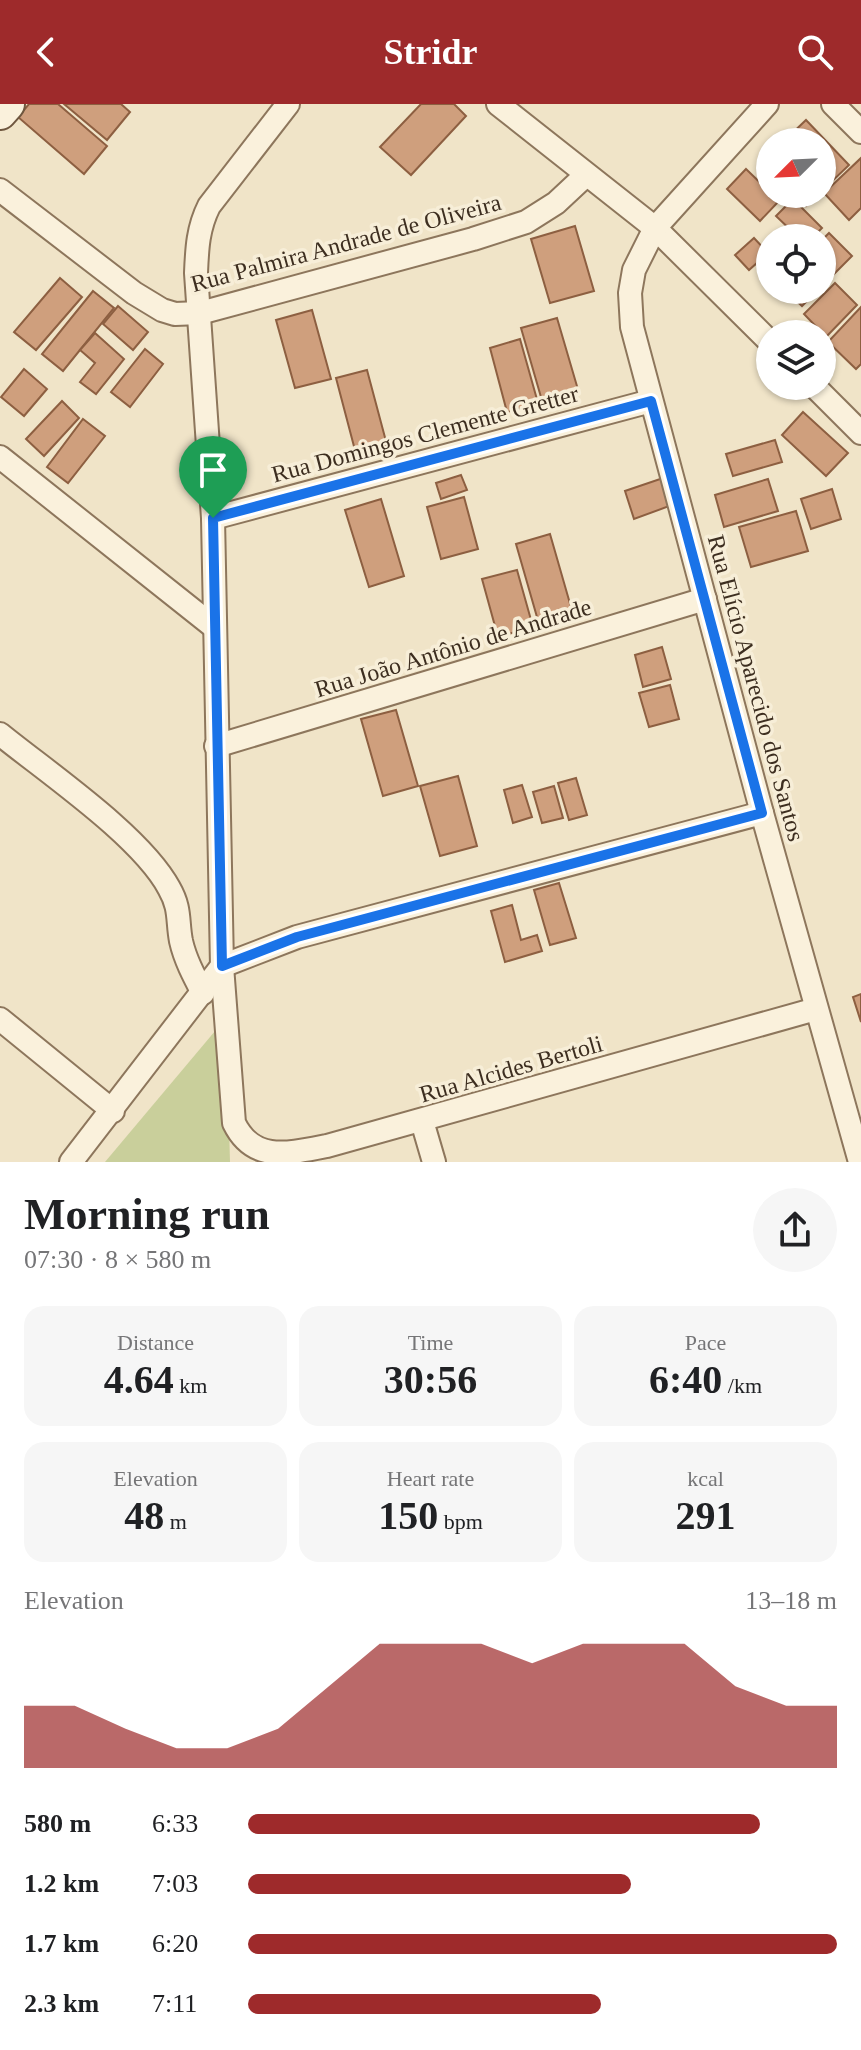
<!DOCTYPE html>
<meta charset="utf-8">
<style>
:root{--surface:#fff;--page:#f6f6f6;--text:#202124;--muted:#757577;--accent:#9e2a2b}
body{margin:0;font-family:"Times New Roman",serif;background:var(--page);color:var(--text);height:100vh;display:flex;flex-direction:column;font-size:30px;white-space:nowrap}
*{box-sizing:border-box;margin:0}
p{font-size:26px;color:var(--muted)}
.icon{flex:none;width:44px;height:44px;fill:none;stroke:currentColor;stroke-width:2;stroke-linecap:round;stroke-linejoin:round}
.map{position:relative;height:1058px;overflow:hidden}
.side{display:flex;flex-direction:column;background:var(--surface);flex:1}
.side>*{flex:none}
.needle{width:52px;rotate:246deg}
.controls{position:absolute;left:756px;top:24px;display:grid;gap:16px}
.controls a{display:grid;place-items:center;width:80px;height:80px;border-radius:50%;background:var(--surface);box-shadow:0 2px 6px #0004;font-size:40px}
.pin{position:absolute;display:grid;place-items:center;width:68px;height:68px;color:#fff;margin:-82px -34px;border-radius:50% 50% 50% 0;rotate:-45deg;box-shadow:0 0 8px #0007}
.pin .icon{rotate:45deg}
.round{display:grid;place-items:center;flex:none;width:84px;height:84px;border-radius:42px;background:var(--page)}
.overview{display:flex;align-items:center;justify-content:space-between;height:136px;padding:0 24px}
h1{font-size:44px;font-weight:700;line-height:60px}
.stats{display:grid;grid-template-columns:repeat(3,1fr);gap:12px;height:136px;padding:8px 24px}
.stats div{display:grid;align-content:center;border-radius:20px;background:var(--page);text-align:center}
.stats b{font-size:40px;font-weight:700}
.stats small{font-size:22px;font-weight:400}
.stats p{font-size:22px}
.chart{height:224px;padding:16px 24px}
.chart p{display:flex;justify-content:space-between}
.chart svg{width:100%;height:144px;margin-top:8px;fill:var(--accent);opacity:.7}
ul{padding:0 24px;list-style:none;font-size:26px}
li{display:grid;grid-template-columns:128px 96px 1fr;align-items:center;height:60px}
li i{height:20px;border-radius:10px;background:var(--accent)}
header{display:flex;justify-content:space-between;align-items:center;height:104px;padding:0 24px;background:var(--accent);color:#fff;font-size:36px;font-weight:700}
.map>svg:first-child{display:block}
.green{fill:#c9cf9b}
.building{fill:#cf9f7d;stroke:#8d5f41;stroke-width:2}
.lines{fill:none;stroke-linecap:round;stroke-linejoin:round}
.street-casing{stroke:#8d765c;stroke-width:26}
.secondary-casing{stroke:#6f573f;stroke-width:36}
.street{stroke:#faf1dc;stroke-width:22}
.secondary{stroke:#faf1dc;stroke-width:32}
.route-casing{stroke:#fff;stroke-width:16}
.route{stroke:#1a73e8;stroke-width:10}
.labels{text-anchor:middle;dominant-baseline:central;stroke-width:7;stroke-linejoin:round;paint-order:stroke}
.street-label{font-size:24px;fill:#3d2e20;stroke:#f7eed8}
</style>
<header><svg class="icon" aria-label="back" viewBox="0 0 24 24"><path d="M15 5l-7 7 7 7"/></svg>Stridr<svg class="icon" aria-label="search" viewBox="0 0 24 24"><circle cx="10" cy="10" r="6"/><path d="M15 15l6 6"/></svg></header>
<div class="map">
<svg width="861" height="1058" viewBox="0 0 861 1058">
<rect width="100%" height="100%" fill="#f0e4c8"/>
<polygon class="green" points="226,914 230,1058 105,1058"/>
<g class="building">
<polygon points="29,0 58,0 107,42 84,70 18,13"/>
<polygon points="64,0 121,0 130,8 107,36"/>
<polygon points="421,0 454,0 466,12 411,71 380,43"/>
<polygon points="806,16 849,61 822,87 822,38 783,38"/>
<polygon points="861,54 861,104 849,116 824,89"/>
<polygon points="746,65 779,97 760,117 727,85"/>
<polygon points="795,90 819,90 806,102"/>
<polygon points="793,95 822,124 812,134 799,134 776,112"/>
<polygon points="575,122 594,187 550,199 531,135"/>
<polygon points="829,129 852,152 822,182 822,136"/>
<polygon points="754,134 768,149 749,166 735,151"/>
<polygon points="60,174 82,193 36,246 14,228"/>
<polygon points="835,179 857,201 826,233 804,210"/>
<polygon points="785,186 818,186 802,202"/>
<polygon points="93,187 114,204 63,267 42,250"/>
<polygon points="118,202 148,228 133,246 103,220"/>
<polygon points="861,203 861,260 856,265 828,238"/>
<polygon points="312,206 331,275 295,284 276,216"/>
<polygon points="557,214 579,289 543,300 521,224"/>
<polygon points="95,229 124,255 96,290 80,278 95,259 80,246"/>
<polygon points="520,235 538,299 507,308 490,244"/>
<polygon points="145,245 163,260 130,303 111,288"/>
<polygon points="24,265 47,285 24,312 1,293"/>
<polygon points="367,266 387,341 356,350 336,274"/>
<polygon points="62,297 79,314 44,352 26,335"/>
<polygon points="803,308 848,349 826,372 782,331"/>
<polygon points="83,315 105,332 68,379 47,363"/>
<polygon points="775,336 782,358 733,372 726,350"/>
<polygon points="461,371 467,386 441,395 436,379"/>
<polygon points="663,374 672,401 634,415 625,387"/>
<polygon points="768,375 778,407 724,423 715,391"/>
<polygon points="832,385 841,415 811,425 801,395"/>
<polygon points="464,393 478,445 441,455 427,403"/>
<polygon points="381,395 404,472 369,483 345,406"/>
<polygon points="796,407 808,447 751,463 739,423"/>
<polygon points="550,430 573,510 539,520 516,440"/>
<polygon points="517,466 533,523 498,533 482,475"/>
<polygon points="662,543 671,575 643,583 635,551"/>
<polygon points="670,581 679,615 649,623 639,589"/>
<polygon points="396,606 418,682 383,692 361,615"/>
<polygon points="458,672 477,742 440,752 420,682"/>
<polygon points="576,674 587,711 569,716 558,679"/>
<polygon points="522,681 532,713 513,719 504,686"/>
<polygon points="554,682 563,714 542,719 533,688"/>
<polygon points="559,779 576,834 550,841 534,786"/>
<polygon points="512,801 521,836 537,831 542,847 505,858 491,807"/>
<polygon points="861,890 861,918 853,893"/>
</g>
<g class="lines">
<g class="street-casing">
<g id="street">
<path d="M288,0l-79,102c-11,22 -12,42 -13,67l17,245 9,448 12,157c19,39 52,31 93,23l489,-137"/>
<polyline points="498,0 655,124 770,238"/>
<polyline points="767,0 655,124 634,166 630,189 632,223 762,709 860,1058"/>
<polyline points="833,0 861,28"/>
<polyline points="0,86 134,189 162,206 175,210 200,209 473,135 526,118 556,99 586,71"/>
<polyline points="814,282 861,329"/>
<polyline points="0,353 214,523"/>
<polyline points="213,414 651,297"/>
<path d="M0,630c48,39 141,102 169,154 12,21 8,32 12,53 4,18 13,35 22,52"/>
<polyline points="216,642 705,495"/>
<polyline points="0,915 113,1007"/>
<polyline points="422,1017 434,1058"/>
<polyline points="71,1058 222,862 297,833 762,709"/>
</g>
</g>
<g class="secondary-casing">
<polyline id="secondary" points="0,9 8,0"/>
</g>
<use href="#street" class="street"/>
<use href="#secondary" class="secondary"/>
</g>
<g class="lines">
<g class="route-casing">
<polygon id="route" points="651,297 762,709 297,833 222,862 213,414"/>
</g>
<use href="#route" class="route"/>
</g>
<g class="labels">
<g class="street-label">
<text transform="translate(346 139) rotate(-15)">Rua Palmira Andrade de Oliveira</text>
<text transform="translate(425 330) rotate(-15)">Rua Domingos Clemente Gretter</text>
<text transform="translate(453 544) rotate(-17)">Rua João Antônio de Andrade</text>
<text transform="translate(756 584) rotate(75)">Rua Elício Aparecido dos Santos</text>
<text transform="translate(511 965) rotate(-16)">Rua Alcides Bertoli</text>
</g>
</g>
</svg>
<div class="controls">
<a><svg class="needle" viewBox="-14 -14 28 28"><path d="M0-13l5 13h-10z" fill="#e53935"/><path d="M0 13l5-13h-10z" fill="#757577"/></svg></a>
<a><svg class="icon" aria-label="locate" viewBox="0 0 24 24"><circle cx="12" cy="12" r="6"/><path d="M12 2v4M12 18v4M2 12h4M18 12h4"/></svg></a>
<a><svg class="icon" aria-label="layers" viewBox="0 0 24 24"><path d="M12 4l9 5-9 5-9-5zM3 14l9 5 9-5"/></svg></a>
</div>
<div class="pin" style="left:213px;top:414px;background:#1e9e55"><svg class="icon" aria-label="arrive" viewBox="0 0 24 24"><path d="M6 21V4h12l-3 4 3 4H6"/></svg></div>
</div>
<section class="side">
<div class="overview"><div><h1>Morning run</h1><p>07:30 · 8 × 580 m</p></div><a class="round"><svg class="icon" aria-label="share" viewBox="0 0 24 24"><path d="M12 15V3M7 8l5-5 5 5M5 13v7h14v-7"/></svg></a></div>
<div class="stats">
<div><p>Distance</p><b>4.64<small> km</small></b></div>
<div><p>Time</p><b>30:56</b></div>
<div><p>Pace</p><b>6:40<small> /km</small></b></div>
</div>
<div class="stats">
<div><p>Elevation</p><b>48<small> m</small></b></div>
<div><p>Heart rate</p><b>150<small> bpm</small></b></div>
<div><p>kcal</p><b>291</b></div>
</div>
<div class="chart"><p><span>Elevation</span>13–18 m</p>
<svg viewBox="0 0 160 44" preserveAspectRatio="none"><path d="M0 44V25L10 25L20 32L30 38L40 38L50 32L60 19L70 6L80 6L90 6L100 12L110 6L120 6L130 6L140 19L150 25L160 25V44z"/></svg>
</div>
<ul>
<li><b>580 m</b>6:33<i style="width:87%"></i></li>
<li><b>1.2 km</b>7:03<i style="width:65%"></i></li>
<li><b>1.7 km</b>6:20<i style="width:100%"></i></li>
<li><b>2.3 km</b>7:11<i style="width:60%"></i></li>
</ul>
</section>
